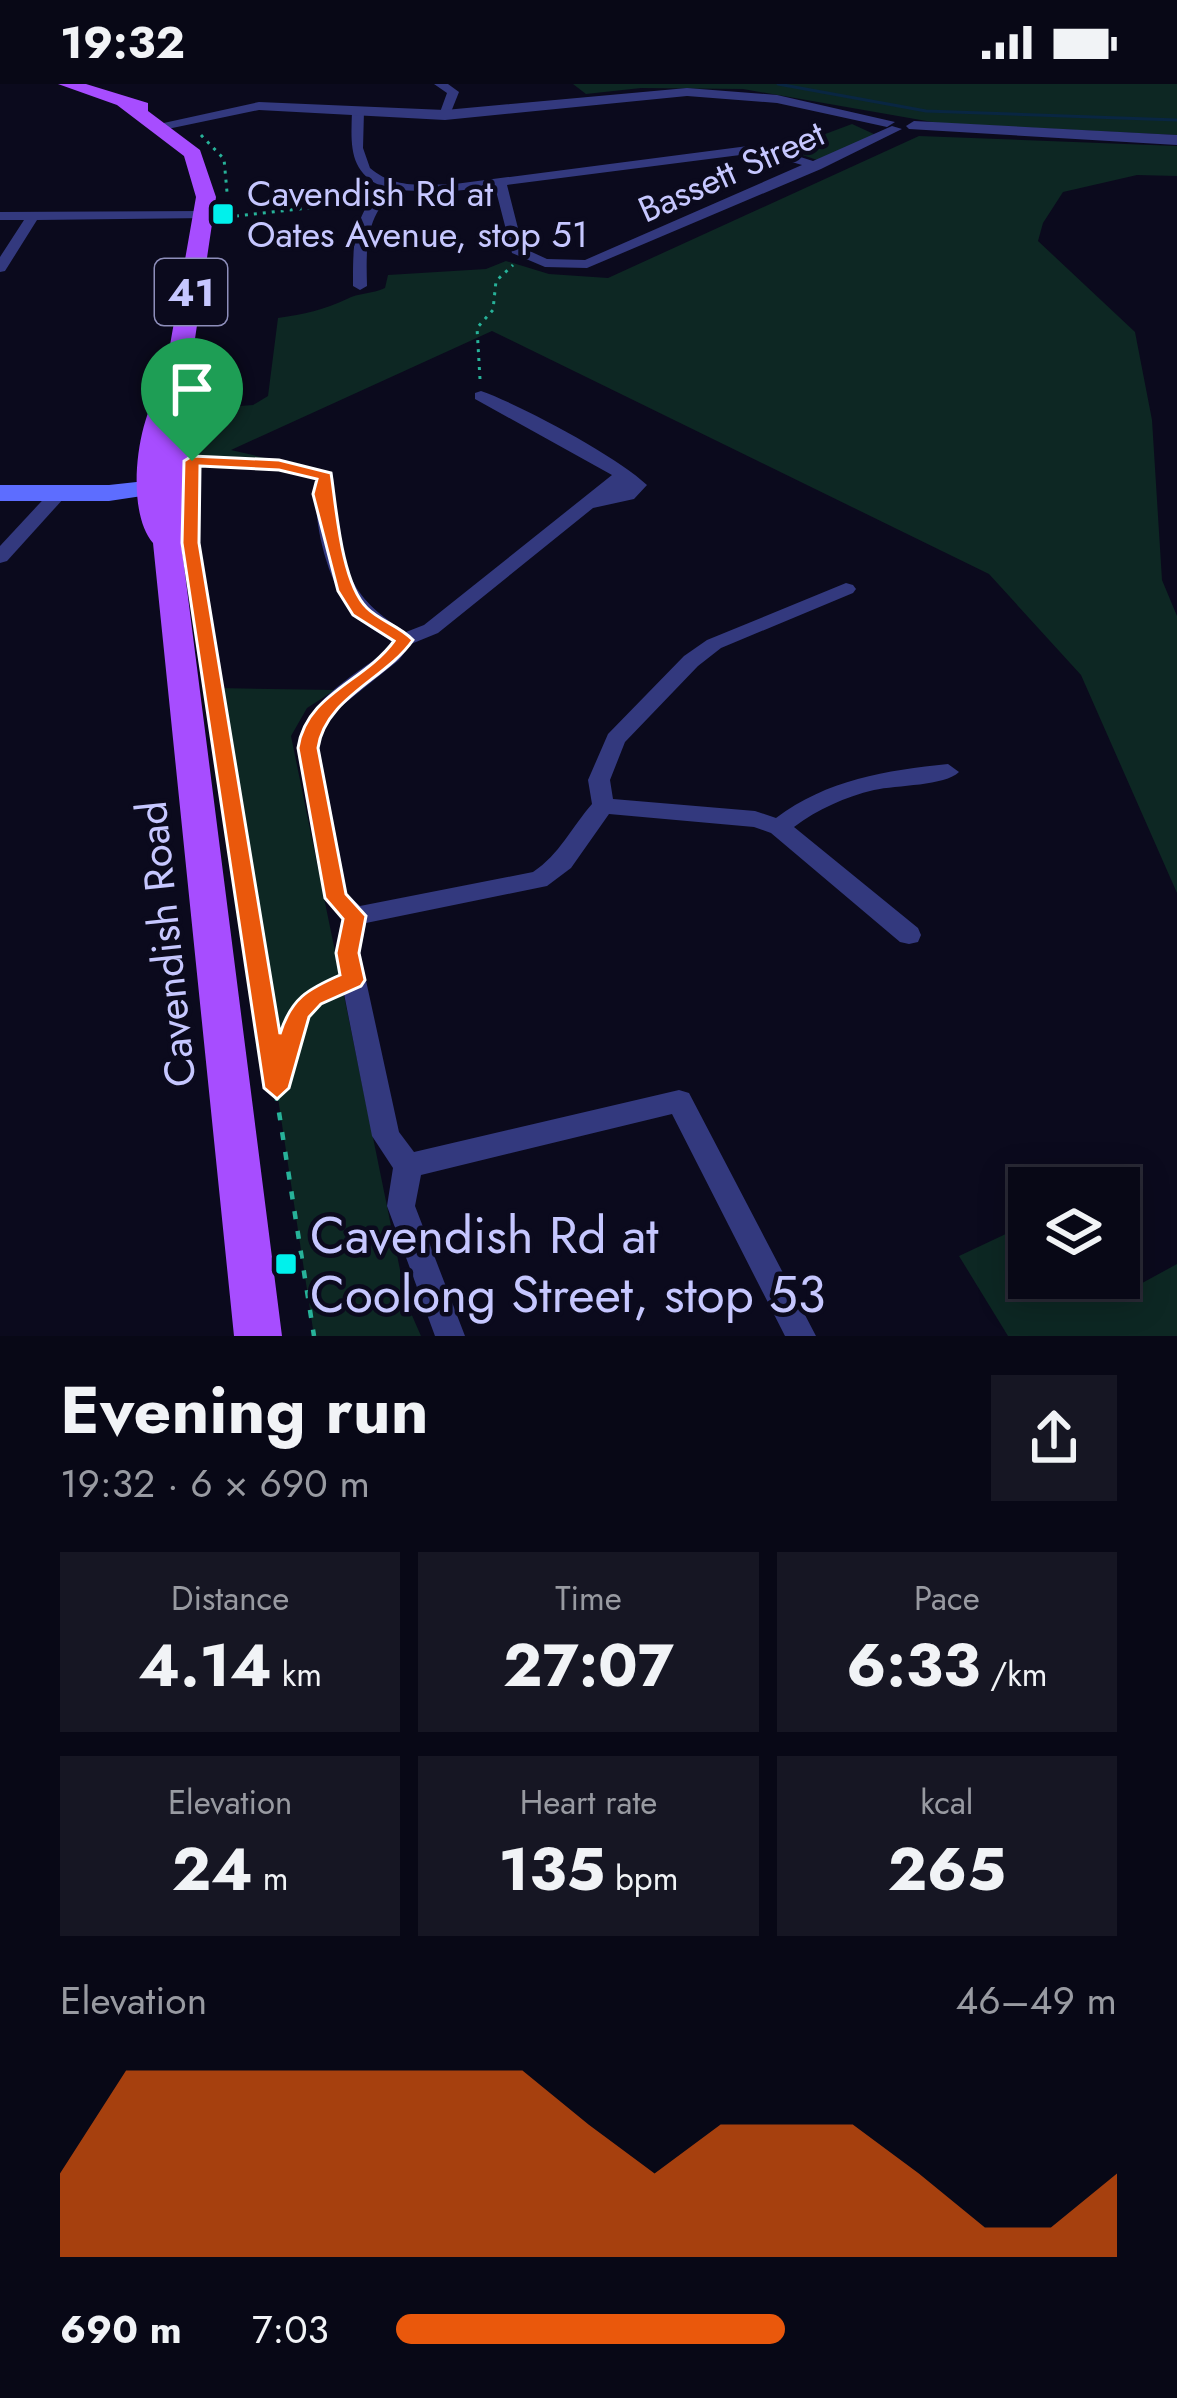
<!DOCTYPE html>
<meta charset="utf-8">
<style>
:root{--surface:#080816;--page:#161623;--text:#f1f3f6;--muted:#989aa1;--line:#292935;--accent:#ea580c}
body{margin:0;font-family:Jost,sans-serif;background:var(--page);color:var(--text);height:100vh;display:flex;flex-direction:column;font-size:45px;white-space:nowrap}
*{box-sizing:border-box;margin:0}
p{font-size:39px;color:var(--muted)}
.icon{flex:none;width:66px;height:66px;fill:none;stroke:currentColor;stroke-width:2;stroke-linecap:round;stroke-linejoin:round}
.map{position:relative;height:1252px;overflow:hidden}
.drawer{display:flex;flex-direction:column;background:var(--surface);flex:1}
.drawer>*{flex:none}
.buttons{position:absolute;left:1008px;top:1083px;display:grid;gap:24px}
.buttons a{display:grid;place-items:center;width:132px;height:132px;border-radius:0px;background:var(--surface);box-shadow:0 6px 30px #0003,0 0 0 3px var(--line);font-size:60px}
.pin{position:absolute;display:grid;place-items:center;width:102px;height:102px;color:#fff;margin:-123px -51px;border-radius:50% 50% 50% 0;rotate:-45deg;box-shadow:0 0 12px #0007}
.pin .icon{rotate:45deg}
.round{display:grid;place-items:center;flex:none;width:126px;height:126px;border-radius:0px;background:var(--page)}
.head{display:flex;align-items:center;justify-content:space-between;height:204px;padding:0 60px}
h1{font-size:66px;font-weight:700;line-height:90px}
.metrics{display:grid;grid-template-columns:repeat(3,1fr);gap:18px;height:204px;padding:12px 60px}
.metrics div{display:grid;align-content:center;border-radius:0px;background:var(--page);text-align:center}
.metrics b{font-size:60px;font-weight:700}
.metrics small{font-size:33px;font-weight:400}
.metrics p{font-size:33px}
.chart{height:336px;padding:24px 60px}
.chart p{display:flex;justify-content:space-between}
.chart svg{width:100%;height:216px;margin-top:12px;fill:var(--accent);opacity:.7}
ul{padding:0 60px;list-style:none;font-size:39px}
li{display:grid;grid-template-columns:192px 144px 1fr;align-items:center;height:90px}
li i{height:30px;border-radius:15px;background:var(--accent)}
.status{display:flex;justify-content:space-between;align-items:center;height:84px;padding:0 60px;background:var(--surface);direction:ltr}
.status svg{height:33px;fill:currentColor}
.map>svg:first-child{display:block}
.green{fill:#0d2723}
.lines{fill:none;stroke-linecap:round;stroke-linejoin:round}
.stream{stroke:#092642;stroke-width:3}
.path-far1{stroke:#27b299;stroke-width:3;stroke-dasharray:3 6;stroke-linecap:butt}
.path{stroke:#27b299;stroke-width:4.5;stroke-dasharray:8 12;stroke-linecap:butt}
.minor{fill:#33397e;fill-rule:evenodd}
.tertiary{fill:#33397e;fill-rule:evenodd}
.secondary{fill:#5d6dff;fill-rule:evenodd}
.primary{fill:#a74dff;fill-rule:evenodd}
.route{fill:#ea580c;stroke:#fff;stroke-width:3;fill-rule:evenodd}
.poi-dot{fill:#00f1ec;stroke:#0b0a1d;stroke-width:4.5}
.labels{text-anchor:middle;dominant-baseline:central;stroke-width:9;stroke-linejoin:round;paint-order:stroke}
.far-street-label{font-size:36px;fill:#c6c7ff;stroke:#0b0a1d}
.far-poi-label{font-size:36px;fill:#c6c7ff;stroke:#0b0a1d;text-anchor:start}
.shield{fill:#0b0a1d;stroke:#8e8ebb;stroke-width:3}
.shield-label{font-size:39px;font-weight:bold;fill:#c6c7ff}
.street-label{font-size:42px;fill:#c6c7ff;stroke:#0b0a1d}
.near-poi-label{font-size:51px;fill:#c6c7ff;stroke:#0b0a1d;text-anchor:start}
</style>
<div class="status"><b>19:32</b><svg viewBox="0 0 49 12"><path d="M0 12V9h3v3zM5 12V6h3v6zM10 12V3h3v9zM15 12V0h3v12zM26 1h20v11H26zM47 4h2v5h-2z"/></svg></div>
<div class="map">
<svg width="1177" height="1252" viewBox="0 0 1177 1252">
<rect width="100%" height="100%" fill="#0b0a1d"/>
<g class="green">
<polygon points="573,0 1177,0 1177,51 938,39 743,5 641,4 586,10"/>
<polygon points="852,40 876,51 817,76 785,65"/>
<path d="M919,52l258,10v30l-40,-1 -74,17 -20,31 -5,18 97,91 17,88 10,160 15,36v277l-96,-218 -92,-101 -497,-243 -261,119 81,19 -117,-4 7,-56 51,-4 15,-9 10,-78c26,-4 46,-8 69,-19 11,-6 25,-5 38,-11l3,-13 98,-6 20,-8 43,13 59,4z"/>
<polygon points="216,604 335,606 307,624 291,652 407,1220 421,1252 314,1252"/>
<polygon points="1029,1139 1029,1194 1119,1194 1119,1183 1133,1204 1177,1180 1177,1252 1008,1252 959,1172"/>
</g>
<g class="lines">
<polyline class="stream" points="778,0 926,27 1177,36"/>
<g class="path-far1">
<polyline points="201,51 224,75 227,108"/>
<polyline points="227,133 354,119"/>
<polyline points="480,295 477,244 493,226 496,197 513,181"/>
<polyline points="203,377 267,380 306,388"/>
<polyline points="206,560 246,814"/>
</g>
<g class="path">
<polyline points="245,811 314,1252"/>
<polyline points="277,1003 299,934 330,906"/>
</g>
<g class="minor">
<polygon points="434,0 448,0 459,8 449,33 439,31 447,9"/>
<path d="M358,24l6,3 -1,37 7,20c24,21 55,17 85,16l293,-38 21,1 44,14 79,-35 10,3 -81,40 -234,99 -42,-1 -33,-14 -17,-66 -52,5 -48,-2c-30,28 -29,57 -28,96l-7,4 -7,-4c0,-39 -1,-70 30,-99 -35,-15 -32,-43 -31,-76zM748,70l20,1 34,10 -217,95 -38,-1 -24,-11 -16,-63z"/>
<polygon points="203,127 210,131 208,134 37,136 5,187 0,188 0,173 24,136 0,136 0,128"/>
<path d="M481,307c40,14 137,66 166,94l-13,14 -41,9 -155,125 -27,11 -12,16 -65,52 -12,18 -3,18 28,146 13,12 173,-34c27,-18 38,-44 59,-68l-4,-24 20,-46 76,-78 23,-16 139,-57 7,2 3,4 -3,4 -132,55 -23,18 -73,76 -15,38 3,19 142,12 21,7c50,-38 111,-48 172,-54l11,8c-14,14 -62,13 -85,18 -29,7 -56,19 -80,37l124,101 3,7 -3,7 -9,2 -9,-2 -129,-109 -17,-6 -145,-13 -38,54 -24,18 -181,37 -6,30 39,179 15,20 265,-62 10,3 127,243h-31l-113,-222 -251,61 -6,31 50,130h-30l-48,-130 6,-38 -21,-32 -36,-183 6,-34 -18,-21 -27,-150c8,-46 53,-70 88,-96l7,-11c-13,-8 -27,-15 -38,-27 -26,-27 -47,-106 -34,-142h12c3,12 1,26 3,39 7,60 18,89 71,121l18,-7 188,-150 -137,-76v-6z"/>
<polygon points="58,405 67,410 64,414 7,477 0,479 0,462 52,406"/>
</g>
<g class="tertiary">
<polygon points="687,4 777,11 895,38 887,43 777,19 687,12 445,36 259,26 158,47 150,42 259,18 445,26"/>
<polygon points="914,37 1177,51 1177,61 909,45 906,42"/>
</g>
<polygon class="secondary" points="173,394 182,396 185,401 182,406 109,417 0,417 0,401 109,401"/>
<path class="primary" d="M58,0h28l62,19v8l52,39 16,47 -28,189 8,16 -8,83 2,37 -9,20 101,794h-48l-81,-793c-28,-32 -17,-126 10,-158l33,-188 -12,-41 -67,-51z"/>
</g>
<path class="route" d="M192,372l87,4 52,13c5,31 10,110 36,135 13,13 33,18 46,32 -27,39 -88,58 -95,108l28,146 20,22 -7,37 6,27 -4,6 -40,18 -12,13 -20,71 -12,11 -13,-11 -82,-545 2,-82zM200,382l79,4 38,9 -4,15 25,97 15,24 41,26c-30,41 -88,53 -96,107l27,150 18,21 -7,34 4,22c-32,14 -49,23 -60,59l-81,-491z"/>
<g class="poi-dot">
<rect x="211" y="118" width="24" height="24" rx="6"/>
<rect x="274" y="1168" width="24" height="24" rx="6"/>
</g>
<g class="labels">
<g class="far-street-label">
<text transform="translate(731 87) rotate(-24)">Bassett Street</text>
</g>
<g class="far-poi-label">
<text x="247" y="109">Cavendish Rd at<tspan x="247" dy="41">Oates Avenue, stop 51</tspan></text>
</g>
<rect class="shield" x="155" y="175" width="72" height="66" rx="9"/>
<g class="shield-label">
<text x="191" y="208">41</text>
</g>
<g class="street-label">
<text transform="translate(166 860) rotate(-96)">Cavendish Road</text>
</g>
<g class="near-poi-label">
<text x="310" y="1151">Cavendish Rd at<tspan x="310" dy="59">Coolong Street, stop 53</tspan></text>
</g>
</g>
</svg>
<div class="buttons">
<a><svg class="icon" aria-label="layers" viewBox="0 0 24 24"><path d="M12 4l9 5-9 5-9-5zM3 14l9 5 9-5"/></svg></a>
</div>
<div class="pin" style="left:192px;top:377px;background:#1e9e55"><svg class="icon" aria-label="arrive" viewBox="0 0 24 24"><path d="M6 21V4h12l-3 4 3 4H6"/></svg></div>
</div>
<section class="drawer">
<div class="head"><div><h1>Evening run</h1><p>19:32 · 6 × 690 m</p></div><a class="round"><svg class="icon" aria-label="share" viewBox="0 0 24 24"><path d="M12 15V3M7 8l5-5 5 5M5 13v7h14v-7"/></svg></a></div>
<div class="metrics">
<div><p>Distance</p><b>4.14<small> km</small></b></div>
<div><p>Time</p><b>27:07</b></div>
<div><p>Pace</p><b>6:33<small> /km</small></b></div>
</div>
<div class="metrics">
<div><p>Elevation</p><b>24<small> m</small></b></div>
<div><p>Heart rate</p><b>135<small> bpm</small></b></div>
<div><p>kcal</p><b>265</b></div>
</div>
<div class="chart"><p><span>Elevation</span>46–49 m</p>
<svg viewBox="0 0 160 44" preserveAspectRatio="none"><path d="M0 44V27L10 6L20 6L30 6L40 6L50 6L60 6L70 6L80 17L90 27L100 17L110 17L120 17L130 27L140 38L150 38L160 27V44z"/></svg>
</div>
<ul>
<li><b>690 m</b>7:03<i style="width:54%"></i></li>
</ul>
</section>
